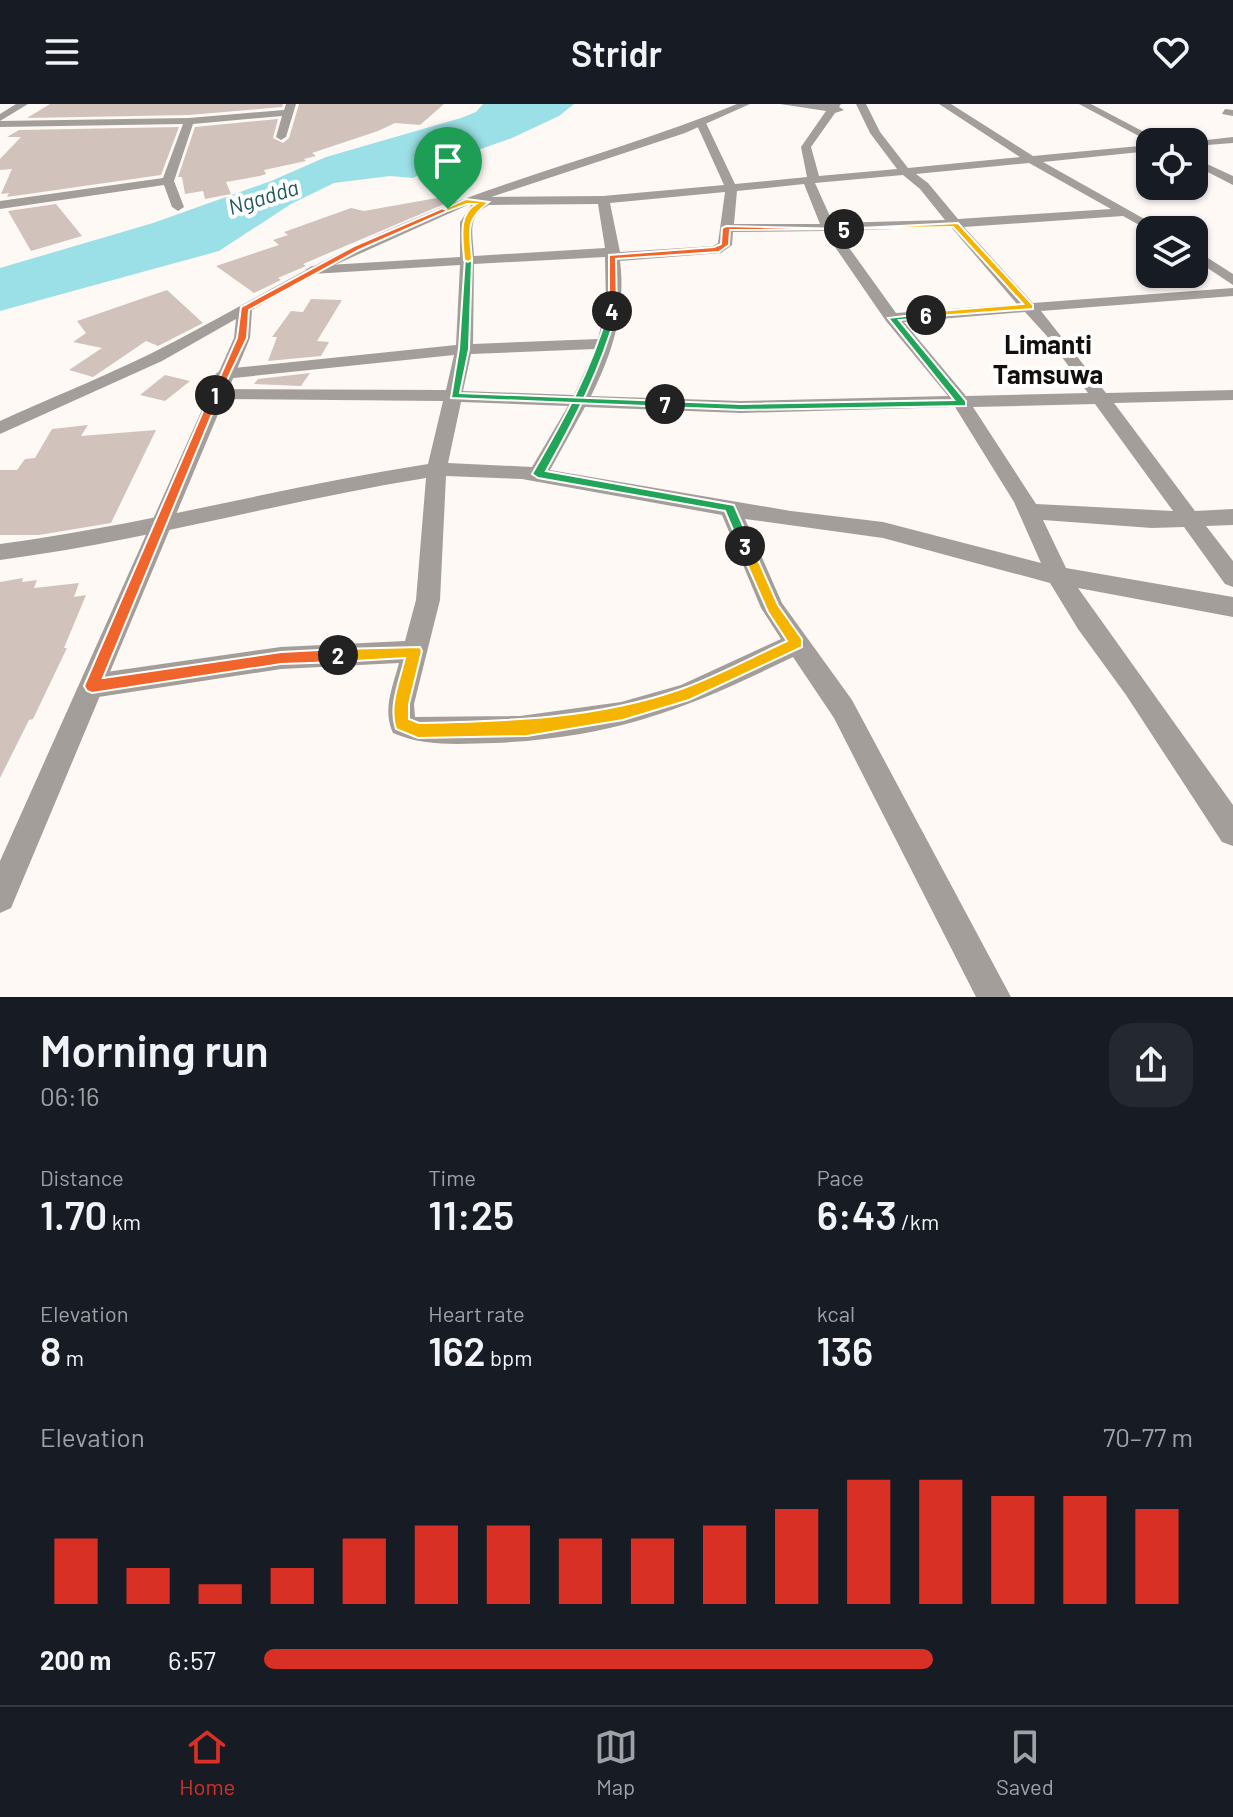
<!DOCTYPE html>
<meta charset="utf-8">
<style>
:root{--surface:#171b24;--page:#242831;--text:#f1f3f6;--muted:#9ea1a6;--line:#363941;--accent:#d93025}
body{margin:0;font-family:Barlow,sans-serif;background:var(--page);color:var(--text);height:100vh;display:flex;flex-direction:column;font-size:30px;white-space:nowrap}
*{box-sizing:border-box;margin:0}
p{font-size:26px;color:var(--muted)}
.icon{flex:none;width:44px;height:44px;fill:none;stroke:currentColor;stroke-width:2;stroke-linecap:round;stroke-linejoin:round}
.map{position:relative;height:893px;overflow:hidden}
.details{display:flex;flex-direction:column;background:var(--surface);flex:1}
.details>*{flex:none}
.buttons{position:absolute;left:1136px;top:24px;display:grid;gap:16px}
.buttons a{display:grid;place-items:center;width:72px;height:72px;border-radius:16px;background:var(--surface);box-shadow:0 2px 6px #0004;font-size:40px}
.pin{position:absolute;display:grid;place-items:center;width:68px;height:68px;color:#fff;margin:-82px -34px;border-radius:50% 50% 50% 0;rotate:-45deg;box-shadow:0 0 8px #0007}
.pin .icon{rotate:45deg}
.km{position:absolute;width:40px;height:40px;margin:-20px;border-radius:50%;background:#222;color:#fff;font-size:22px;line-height:40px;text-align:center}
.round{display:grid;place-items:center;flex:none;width:84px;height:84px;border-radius:24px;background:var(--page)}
.head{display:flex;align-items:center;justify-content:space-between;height:136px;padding:0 40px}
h1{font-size:44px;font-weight:600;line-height:60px}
.metrics{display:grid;grid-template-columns:repeat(3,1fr);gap:12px;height:136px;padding:8px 40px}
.metrics div{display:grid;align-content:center}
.metrics b{font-size:40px;font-weight:600}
.metrics small{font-size:22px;font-weight:400}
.metrics p{font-size:22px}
.chart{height:224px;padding:16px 40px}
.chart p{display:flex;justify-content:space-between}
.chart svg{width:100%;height:144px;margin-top:8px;stroke:var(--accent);stroke-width:6}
ul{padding:0 40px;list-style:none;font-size:26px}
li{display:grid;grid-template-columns:128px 96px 1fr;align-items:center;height:60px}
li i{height:20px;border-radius:10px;background:var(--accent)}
header{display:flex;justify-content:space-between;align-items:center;height:104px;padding:0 40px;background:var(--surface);font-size:36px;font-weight:600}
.dock{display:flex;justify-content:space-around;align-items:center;height:112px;border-top:2px solid var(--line);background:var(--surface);font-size:22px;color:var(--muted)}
.dock a{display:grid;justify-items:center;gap:4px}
.dock .active{color:var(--accent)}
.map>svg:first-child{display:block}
.water{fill:#9be0e6}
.building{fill:#d1c2bc}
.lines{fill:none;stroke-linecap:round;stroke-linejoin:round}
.minor{fill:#a39e9a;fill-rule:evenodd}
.tertiary{fill:#a39e9a;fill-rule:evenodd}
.split-1{fill:#f0652b;stroke:#fff;stroke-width:2}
.split-2{fill:#f0652b;stroke:#fff;stroke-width:2}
.split-3{fill:#f5b400;stroke:#fff;stroke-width:2}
.split-4{fill:#22a559;stroke:#fff;stroke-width:2}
.split-5{fill:#f0652b;stroke:#fff;stroke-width:2}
.split-6{fill:#f5b400;stroke:#fff;stroke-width:2}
.split-7{fill:#22a559;stroke:#fff;stroke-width:2}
.split-8{fill:#22a559;stroke:#fff;stroke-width:2}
.split-9{fill:#f5b400;stroke:#fff;stroke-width:2}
.labels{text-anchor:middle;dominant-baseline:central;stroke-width:8;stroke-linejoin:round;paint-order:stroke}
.far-water-label{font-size:22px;font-style:italic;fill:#20595e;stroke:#fff}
.far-district-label{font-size:26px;font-weight:bold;fill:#130f0c;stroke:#fff}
</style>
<header><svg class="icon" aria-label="menu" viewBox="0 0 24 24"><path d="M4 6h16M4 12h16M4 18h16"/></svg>Stridr<svg class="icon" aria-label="heart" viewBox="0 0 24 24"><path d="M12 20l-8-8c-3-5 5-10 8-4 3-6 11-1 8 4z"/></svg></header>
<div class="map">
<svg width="1233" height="893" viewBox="0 0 1233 893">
<rect width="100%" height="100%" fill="#fef9f5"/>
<polygon class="water" points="483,0 574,0 559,12 512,34 452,55 413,74 390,72 334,79 291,100 219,147 0,207 0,164 153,119 271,77 326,53 461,14 476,8"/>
<g class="building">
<polygon points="50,0 283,0 282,3 189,11 27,14"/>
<polygon points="299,0 444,0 420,21 395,19 378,27 312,49 316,52 304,55 306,57 264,66 266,70 260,72 226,78 231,90 205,95 203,87 185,90 182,73 178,73 195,23 278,15 273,34 283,39 289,34"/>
<polygon points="179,23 161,71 7,93 9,89 1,90 12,65 0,66 0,55 21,33 7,33 19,26"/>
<polygon points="448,92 449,98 303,160 306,162 278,174 281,176 254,189 216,162 279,141 273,136 288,131 284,128 351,104 364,107"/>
<polygon points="56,100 82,132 31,147 8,107"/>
<polygon points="167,186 203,219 158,242 146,237 93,273 69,266 102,244 73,238 86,229 77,217"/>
<polygon points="311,195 342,196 317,237 329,238 321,252 268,257 277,233 272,233 291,207 303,208"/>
<polygon points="310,269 301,282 254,280 258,275"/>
<polygon points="165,271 190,277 165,297 140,291"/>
<polygon points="88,321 81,332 156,326 111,419 39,431 0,431 0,366 17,366 25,355 35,354 52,325"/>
<polygon points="23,474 22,478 37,476 34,484 79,479 74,493 86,491 64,544 67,544 33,615 29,616 0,674 0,478"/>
</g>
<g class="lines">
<g class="minor">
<polygon points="16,0 28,0 0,17 189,14 284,6 286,0 296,0 286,33 281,36 276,33 282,12 193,20 174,77 184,103 178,107 172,103 164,81 0,105 0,97 163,74 183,20 0,23 0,10"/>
<path d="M780,0h61l-2,3 5,3 -9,3 -24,34 8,29 78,-7 -27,-36 -14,-29h10l14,28 28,36 112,-11 -81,-53h12l82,52 117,-11v6l-107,11 121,68 -14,1 -27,-15 -159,11 69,76 200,-15v8l-192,15 65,82 127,-3v10l-119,3 81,108 38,-2v16l-27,1 27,35v26l-8,-3 -41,-57 -32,1 -109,-8 23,48 167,29v20l-155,-29 155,217v41l-11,-4 -96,-147 -48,-66 -28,-46 -167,-45 -138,-19 37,84 70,97 159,297h-35l-142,-279 -41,-61c-107,52 -177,80 -298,86 -36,1 -70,4 -102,-10 -11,-23 0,-47 6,-70l-118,6 -189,29 -9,-4 -4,-8 4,-8 9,-4 189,-27 124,-6 11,-41 10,-122c-143,23 -282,63 -426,82v-16c144,-19 285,-58 428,-80l15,-63 -228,-2 -9,-5 9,-5 231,1 8,-35 -230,24 -9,-5 9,-5 232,-24 4,-80 -148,9 -7,-4 7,-4 148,-9v-35l12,-18 -4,-3 6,-4 129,-1 121,-11 -28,-62 5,-3 5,3 29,61 72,-7 -6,-30 25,-36zM1029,59l82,46 -153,10 -30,-36 -12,-9zM903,71l17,14 25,31 -112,3 -18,-40zM804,80l16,40h-86l3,-33zM725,88l-7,51 -5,3 -93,6 -10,-49zM598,100l7,44 -131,8c-1,-23 -8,-39 15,-51zM951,123l66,77 -121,9 -59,-82zM824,127l62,90 62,75 -207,5 -150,-5c22,-44 35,-86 29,-135l101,-8 11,-8 1,-13zM605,153l1,48 -8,34 -125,5 1,-80zM1025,208l21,23 42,58 -122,3 -62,-74zM595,245l-21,46 -111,-4 8,-37zM461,298l107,4 -36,61 -84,-4zM1095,300l78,107 -137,-7 -63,-97zM585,303l156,6 214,-6 59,95 27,61 -158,-41 -92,-11 -241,-41zM446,372l76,3 200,36 39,93 20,31 -100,46 -60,17 -101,14 -105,1 -1,-13 26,-104z"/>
<polygon points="1079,0 1091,0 1163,38 1150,38"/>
<polygon points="1225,5 1233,6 1233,12 1222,10"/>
<polygon points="1233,33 1233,39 1194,42 1194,38 1189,38"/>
<polygon points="1194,54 1233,72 1233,81 1194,61"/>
<polygon points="1194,145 1233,170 1233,181 1194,155"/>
</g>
<path class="tertiary" d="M737,0h13l-65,29 -215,71 -153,69 -65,37 -2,28 -239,570 -11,5v-52l234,-523 2,-19 -74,42 -162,73v-13c50,-23 101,-43 150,-67 86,-43 166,-94 254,-131 109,-47 224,-74 333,-119z"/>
</g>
<polygon class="split-1" points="445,103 452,105 359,146 249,206 247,234 220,291 211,293 237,234 241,203 354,142"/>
<polygon class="split-2" points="215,288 220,291 103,574 281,548 338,545 345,551 338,558 281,560 92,589 87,587 84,582 210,291"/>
<path class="split-3" d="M745,437l7,5 26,59 24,34v8l-113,53 -66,20 -96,16 -109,2 -22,-9c-8,-22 4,-49 9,-71l-67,4 -8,-7 8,-6 82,-2 2,4 -13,53v15l10,4c88,-2 177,-4 262,-34 36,-13 71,-32 106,-48l-19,-29 -29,-66z"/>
<path class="split-4" d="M612,205l5,2c-16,58 -42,108 -71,160l188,34 18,41 -2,3h-9l-16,-38 -187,-33 -6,-4c31,-53 59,-103 76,-163z"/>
<polygon class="split-5" points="726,122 847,125 730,126 729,141 719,148 616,155 617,207 609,209 609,151 714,143 721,140 722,124"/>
<polygon class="split-6" points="958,119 1033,201 1033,205 923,213 926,208 1023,200 953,123 840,125"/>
<polygon class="split-7" points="930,209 926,214 899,216 966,297 966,302 741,306 665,303 660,300 665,297 741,300 954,296 888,214"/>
<polygon class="split-8" points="465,154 472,156 469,245 460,289 665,297 669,298 669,303 451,294 459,245"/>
<path class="split-9" d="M466,95l23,3c-25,19 -19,28 -17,58l-4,2 -4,-2c-1,-20 -7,-45 12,-56h-9l-19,7 -4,-2z"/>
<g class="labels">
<g class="far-water-label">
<text transform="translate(263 92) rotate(-17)">Ngadda</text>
</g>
<g class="far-district-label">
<text x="1048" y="239">Limanti<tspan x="1048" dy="30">Tamsuwa</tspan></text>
</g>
</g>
</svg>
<div class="buttons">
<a><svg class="icon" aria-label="locate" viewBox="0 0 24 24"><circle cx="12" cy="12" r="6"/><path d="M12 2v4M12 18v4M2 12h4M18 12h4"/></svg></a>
<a><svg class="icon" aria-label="layers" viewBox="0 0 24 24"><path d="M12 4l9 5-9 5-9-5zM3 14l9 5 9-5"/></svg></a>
</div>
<div class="pin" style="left:448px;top:105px;background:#1e9e55"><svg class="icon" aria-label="arrive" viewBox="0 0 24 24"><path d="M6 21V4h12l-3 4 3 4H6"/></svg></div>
<b class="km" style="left:215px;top:291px">1</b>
<b class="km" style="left:338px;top:551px">2</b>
<b class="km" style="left:745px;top:442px">3</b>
<b class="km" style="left:612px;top:207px">4</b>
<b class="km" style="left:844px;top:125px">5</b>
<b class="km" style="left:926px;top:211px">6</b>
<b class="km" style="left:665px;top:300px">7</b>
</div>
<section class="details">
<div class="head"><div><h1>Morning run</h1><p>06:16</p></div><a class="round"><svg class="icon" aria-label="share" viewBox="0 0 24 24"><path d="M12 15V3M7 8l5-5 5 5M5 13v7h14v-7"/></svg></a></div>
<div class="metrics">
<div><p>Distance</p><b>1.70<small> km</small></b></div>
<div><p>Time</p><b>11:25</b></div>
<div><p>Pace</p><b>6:43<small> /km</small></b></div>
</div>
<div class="metrics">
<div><p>Elevation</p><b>8<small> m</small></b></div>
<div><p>Heart rate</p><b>162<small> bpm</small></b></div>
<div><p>kcal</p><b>136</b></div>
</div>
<div class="chart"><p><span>Elevation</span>70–77 m</p>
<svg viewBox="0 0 160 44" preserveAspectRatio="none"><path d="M5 44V24M15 44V33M25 44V38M35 44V33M45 44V24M55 44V20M65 44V20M75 44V24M85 44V24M95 44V20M105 44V15M115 44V6M125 44V6M135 44V11M145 44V11M155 44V15"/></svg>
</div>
<ul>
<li><b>200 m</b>6:57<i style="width:72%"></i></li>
</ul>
</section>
<nav class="dock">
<a class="active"><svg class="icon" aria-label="home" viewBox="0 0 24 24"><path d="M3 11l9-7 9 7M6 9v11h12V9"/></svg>Home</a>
<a><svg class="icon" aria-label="map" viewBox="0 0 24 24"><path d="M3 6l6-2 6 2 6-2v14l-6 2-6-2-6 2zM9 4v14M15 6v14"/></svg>Map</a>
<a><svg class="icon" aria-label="saved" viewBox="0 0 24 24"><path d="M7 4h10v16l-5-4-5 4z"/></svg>Saved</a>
</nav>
